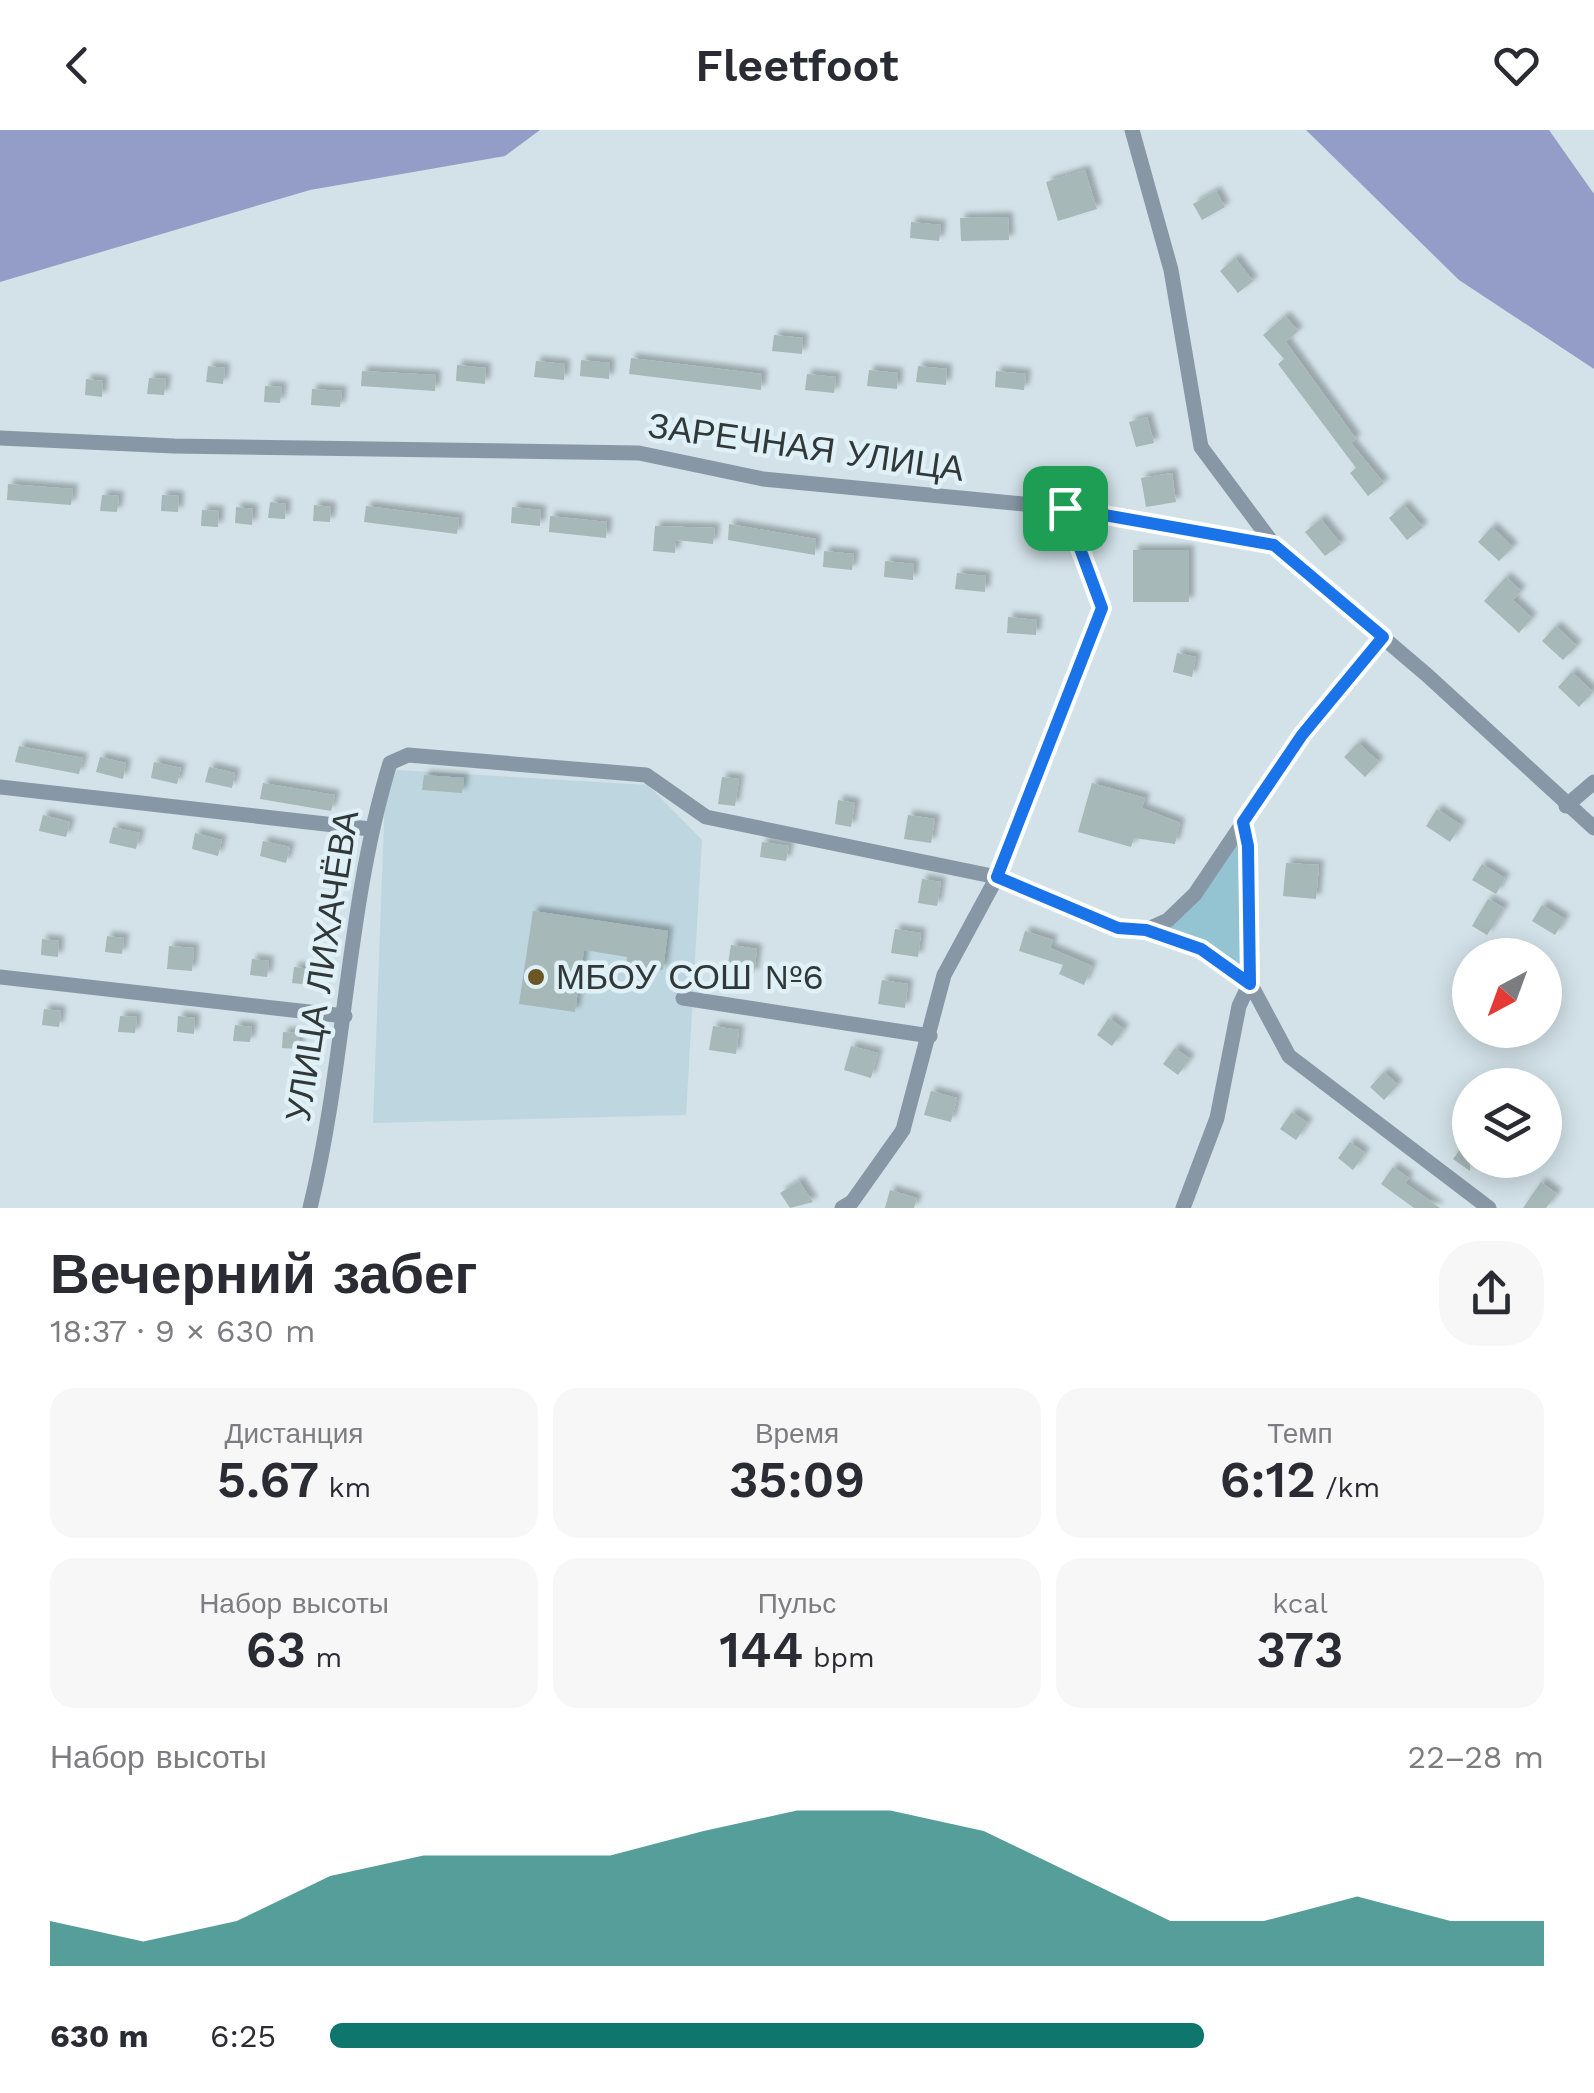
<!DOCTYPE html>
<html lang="ru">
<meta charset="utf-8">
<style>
:root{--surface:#fff;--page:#f7f7f7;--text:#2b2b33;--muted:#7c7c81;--accent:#0f766e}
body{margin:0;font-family:"Work Sans",sans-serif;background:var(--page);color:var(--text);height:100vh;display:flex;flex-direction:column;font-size:38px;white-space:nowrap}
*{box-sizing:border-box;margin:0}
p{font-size:32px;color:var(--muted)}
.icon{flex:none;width:55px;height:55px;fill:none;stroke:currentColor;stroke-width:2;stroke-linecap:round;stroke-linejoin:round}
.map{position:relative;height:1078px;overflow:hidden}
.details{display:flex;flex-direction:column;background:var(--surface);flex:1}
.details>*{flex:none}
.needle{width:65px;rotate:221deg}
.buttons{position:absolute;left:1452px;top:808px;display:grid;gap:20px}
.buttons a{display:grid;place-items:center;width:110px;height:110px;border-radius:50%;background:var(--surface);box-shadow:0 5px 25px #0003;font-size:50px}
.pin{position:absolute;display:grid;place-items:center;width:85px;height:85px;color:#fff;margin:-42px;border-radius:20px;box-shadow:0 5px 15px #0006}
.round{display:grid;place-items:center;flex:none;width:105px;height:105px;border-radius:40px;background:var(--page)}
.overview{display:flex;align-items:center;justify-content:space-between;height:170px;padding:0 50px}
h1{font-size:55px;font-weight:600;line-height:75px}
.stats{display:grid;grid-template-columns:repeat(3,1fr);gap:15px;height:170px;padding:10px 50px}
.stats div{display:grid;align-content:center;border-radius:25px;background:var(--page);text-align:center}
.stats b{font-size:50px;font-weight:600}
.stats small{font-size:28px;font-weight:400}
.stats p{font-size:28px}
.chart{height:280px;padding:20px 50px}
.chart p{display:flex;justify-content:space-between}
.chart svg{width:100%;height:180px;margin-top:10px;fill:var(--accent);opacity:.7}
ul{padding:0 50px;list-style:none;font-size:32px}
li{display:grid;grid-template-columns:160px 120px 1fr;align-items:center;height:75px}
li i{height:25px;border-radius:12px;background:var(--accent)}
header{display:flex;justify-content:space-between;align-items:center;height:130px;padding:0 50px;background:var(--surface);font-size:45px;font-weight:600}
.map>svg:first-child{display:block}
.built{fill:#bed6df}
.green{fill:#94c3d2}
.water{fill:#939dc7}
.building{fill:#a7b8b8;filter:url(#shadow)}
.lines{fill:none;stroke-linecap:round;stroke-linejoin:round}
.street{stroke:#8897a6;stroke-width:15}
.route-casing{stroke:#fff;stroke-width:20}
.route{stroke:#1a73e8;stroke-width:12}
.poi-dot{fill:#6b5725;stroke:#dff0f6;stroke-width:4}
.labels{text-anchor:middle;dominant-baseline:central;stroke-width:9;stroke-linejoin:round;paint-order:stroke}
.street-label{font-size:35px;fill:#31383a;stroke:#dff0f6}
.poi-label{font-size:35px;fill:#31383a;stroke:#dff0f6;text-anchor:start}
</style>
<header><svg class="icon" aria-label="back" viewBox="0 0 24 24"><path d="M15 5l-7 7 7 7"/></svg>Fleetfoot<svg class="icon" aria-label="heart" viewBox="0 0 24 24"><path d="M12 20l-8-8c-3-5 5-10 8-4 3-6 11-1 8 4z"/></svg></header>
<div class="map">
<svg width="1594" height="1078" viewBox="0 0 1594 1078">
<defs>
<filter id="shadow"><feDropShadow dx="5" dy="-5" stdDeviation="2.5" flood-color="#0004"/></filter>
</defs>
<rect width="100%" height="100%" fill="#d2e2e8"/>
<polygon class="built" points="397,640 648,655 702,710 686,985 373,993 385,664"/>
<polygon class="green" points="1236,710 1243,714 1245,841 1167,800 1186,783"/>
<g class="water">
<polygon points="0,0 540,0 505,26 310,60 0,152"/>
<polygon points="1306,0 1549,0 1594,64 1594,239 1459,150"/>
</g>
<g class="building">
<polygon points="1085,40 1097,79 1058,91 1046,52"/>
<polygon points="1216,61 1225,77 1202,90 1193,74"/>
<polygon points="1008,87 1009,110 961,111 960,88"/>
<polygon points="911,92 941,95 939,111 910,108"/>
<polygon points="1235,128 1253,151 1238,163 1220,141"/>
<polygon points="1285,186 1298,201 1286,212 1356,309 1351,313 1384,353 1368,366 1350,343 1356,338 1278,234 1284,229 1263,205"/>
<polygon points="774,205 803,208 802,224 772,221"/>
<polygon points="631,228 762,244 761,260 629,244"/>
<polygon points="581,230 610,233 609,249 580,246"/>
<polygon points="536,231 565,234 564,250 534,247"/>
<polygon points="457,235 486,238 485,254 456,251"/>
<polygon points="208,236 225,238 223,254 206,252"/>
<polygon points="918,236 947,239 946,255 916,252"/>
<polygon points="869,240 898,243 897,259 867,256"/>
<polygon points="362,241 436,245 435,261 361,256"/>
<polygon points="996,241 1026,244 1024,260 995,257"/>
<polygon points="807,244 836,247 834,263 805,260"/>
<polygon points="149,248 166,249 164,265 147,264"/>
<polygon points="86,249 103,251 102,267 85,265"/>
<polygon points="265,256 282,257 280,273 264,272"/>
<polygon points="312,259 342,261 340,277 311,275"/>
<polygon points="1147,287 1154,313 1136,317 1129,292"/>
<polygon points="1172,343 1176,372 1146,377 1141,348"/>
<polygon points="8,354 73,359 71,375 7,370"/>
<polygon points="102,365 119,366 117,382 100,381"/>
<polygon points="162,365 179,366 178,382 161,381"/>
<polygon points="270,372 286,374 285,389 268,388"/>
<polygon points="314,375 331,377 330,392 313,391"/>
<polygon points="1404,375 1423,397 1407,410 1389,388"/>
<polygon points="366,376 459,388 457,404 364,392"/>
<polygon points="236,377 253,379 252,395 235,393"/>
<polygon points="512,377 541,380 540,396 511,393"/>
<polygon points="202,380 219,381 218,397 201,396"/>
<polygon points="550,386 607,392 606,408 549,402"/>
<polygon points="1321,389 1341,414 1325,426 1305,402"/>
<polygon points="729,394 816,409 815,425 728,410"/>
<polygon points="655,396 715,398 713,414 676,410 675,423 653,421"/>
<polygon points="1492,397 1513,417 1499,431 1478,412"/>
<rect x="1133" y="420" width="56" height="52"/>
<polygon points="824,421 854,424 852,440 823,437"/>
<polygon points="885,431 914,434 913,450 884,447"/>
<polygon points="957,443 986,446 985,462 955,459"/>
<polygon points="1506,447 1521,461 1513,470 1532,488 1519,503 1484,471"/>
<polygon points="1008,487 1037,490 1036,505 1007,503"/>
<polygon points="1556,496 1577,516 1563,530 1542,511"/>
<polygon points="1177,523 1196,527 1192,547 1173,542"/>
<polygon points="1572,542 1593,562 1579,577 1558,557"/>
<polygon points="1358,613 1379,632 1365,647 1344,627"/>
<polygon points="19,616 83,628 79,644 15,632"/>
<polygon points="100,627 126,633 123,649 96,642"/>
<polygon points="154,632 181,638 177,654 151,648"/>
<polygon points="209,637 235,643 232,658 205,652"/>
<polygon points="424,645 464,648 462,663 422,660"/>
<polygon points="722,647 739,649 735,676 718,674"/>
<polygon points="263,653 335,665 331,681 260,669"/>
<polygon points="1092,653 1145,668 1142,678 1180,693 1175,714 1134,708 1131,717 1078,702"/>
<polygon points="838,670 855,673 851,697 835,694"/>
<polygon points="1437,679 1461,695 1450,712 1426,696"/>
<polygon points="43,685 70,692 66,707 39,701"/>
<polygon points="908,685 935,689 931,713 904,709"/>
<polygon points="113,697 140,703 136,719 109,713"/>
<polygon points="195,703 222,710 218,726 192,719"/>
<polygon points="263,711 290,717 286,733 260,726"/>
<polygon points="762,712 789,716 786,731 760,727"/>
<polygon points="1286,733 1319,735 1316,769 1283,766"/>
<polygon points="1482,734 1505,748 1496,764 1472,750"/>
<polygon points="922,749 941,752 937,776 918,773"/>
<polygon points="1488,769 1504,778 1487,805 1472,796"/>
<polygon points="1542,775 1565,789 1555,805 1532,791"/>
<polygon points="533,781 668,801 663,840 626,835 627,827 584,820 575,882 519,874"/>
<polygon points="895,799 921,803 918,827 891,823"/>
<polygon points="1025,801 1053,810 1050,818 1092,836 1084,855 1059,844 1063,835 1019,821"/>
<polygon points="107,806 124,808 122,824 105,822"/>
<polygon points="42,809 59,811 58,827 41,825"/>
<polygon points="731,815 757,819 754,844 727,840"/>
<polygon points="169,816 194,818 192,841 167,839"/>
<polygon points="252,829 269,831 267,847 250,845"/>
<polygon points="294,837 311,839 309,855 292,853"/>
<polygon points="882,850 908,854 905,878 878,874"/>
<polygon points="44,879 61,881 59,897 42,895"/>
<polygon points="120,886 137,887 135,903 118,902"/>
<polygon points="178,886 195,888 194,904 177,902"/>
<polygon points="1109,888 1124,899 1112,916 1097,905"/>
<polygon points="235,895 252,897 250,912 233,911"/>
<polygon points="713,896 739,900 736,924 709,920"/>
<polygon points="283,902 300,903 299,919 282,918"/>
<polygon points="851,916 878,923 871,948 844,940"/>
<polygon points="1175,918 1190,929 1178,945 1163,934"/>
<polygon points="1384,942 1398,955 1384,970 1370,957"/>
<polygon points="931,961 957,968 951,992 924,985"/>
<polygon points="1292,982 1308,993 1296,1010 1280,999"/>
<polygon points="1470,1006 1470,1041 1453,1029"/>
<polygon points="1350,1012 1365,1023 1353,1040 1338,1028"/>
<polygon points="1393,1037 1409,1048 1405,1053 1440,1078 1414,1078 1381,1054"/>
<polygon points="799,1051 813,1072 790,1078 780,1063"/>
<polygon points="1541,1052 1557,1064 1546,1078 1523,1078"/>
<polygon points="890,1060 917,1068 914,1078 885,1078"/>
</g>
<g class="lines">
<g class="street">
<polyline points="1132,0 1171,140 1201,317 1274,415 1427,545 1594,698"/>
<polyline points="0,308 174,316 639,323 763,349 1065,378 1274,415"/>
<polyline points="0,657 370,699"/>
<polyline points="1566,676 1594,652"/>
<polyline points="1146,800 1201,819 1250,853 1289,926 1489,1078"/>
<polyline points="0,847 345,886"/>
<polyline points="683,868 930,906"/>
<path d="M310,1078c36,-147 36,-301 80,-445l18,-8 238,20 60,42 291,60 121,51 28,2 22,-10 27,-26 107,-159 81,-98"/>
<polyline points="842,1078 852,1072 903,1000 944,845 997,747 1102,478 1065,378"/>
<polyline points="1183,1078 1217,988 1239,876 1250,853 1248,715 1243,692"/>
</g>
</g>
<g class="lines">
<g class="route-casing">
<polygon id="route" points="1065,378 1274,415 1383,507 1302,605 1243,692 1248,716 1250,854 1201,819 1146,800 1118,798 997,747 1102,478"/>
</g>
<use href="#route" class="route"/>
</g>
<circle class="poi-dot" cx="536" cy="847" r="10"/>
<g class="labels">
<g class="street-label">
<text transform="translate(806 317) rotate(8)">ЗАРЕЧНАЯ УЛИЦА</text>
<text transform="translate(322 836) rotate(-81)">УЛИЦА ЛИХАЧЁВА</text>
</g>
<g class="poi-label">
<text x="556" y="847">МБОУ СОШ №6</text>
</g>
</g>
</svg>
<div class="buttons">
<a><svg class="needle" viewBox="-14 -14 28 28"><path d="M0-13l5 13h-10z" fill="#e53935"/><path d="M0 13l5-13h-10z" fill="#7c7c81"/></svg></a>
<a><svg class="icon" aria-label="layers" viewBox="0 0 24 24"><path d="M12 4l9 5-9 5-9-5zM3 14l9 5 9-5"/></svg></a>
</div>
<div class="pin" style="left:1065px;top:378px;background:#1e9e55"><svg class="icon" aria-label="arrive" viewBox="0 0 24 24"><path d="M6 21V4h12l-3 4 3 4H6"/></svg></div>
</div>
<section class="details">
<div class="overview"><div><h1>Вечерний забег</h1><p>18:37 · 9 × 630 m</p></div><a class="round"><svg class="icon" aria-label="share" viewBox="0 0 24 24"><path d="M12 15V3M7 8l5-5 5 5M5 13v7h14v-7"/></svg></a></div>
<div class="stats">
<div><p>Дистанция</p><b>5.67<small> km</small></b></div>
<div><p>Время</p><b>35:09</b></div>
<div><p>Темп</p><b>6:12<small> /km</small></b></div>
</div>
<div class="stats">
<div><p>Набор высоты</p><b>63<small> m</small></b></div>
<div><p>Пульс</p><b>144<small> bpm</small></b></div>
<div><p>kcal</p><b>373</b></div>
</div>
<div class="chart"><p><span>Набор высоты</span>22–28 m</p>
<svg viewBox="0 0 160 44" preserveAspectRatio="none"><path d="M0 44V33L10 38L20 33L30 22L40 17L50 17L60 17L70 11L80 6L90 6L100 11L110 22L120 33L130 33L140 27L150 33L160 33V44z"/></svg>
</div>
<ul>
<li><b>630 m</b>6:25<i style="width:72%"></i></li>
</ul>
</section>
